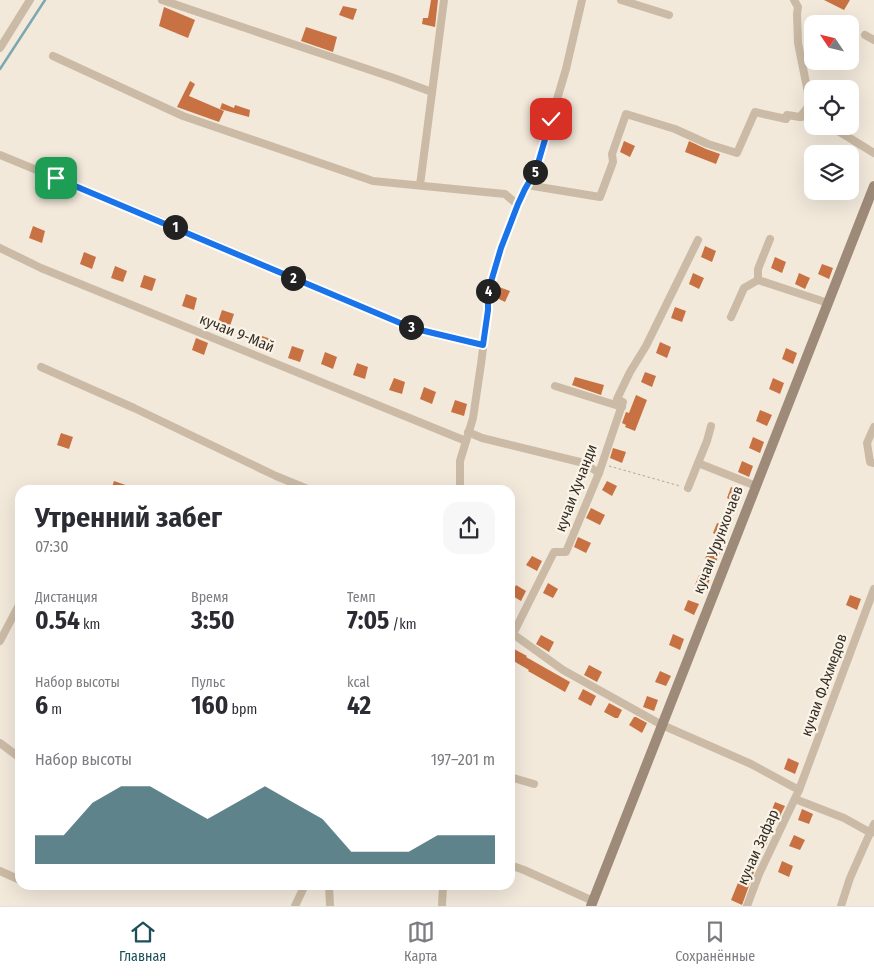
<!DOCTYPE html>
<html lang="ru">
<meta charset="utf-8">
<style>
:root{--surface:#fff;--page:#f7f7f7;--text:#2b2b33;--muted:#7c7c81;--line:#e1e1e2;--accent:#1c4f59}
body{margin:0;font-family:"Fira Sans Condensed",sans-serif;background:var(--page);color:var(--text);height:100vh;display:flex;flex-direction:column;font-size:19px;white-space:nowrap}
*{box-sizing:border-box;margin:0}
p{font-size:16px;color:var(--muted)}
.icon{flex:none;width:28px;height:28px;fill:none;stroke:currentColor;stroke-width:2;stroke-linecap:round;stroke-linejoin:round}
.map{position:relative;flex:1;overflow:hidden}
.side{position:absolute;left:15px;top:485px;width:500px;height:405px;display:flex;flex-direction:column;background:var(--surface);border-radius:15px;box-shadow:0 5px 20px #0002}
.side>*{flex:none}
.needle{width:32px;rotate:305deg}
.fabs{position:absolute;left:804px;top:15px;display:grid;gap:10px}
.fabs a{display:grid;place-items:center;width:55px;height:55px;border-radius:10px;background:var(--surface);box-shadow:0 5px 20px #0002;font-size:25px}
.pin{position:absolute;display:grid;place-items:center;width:42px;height:42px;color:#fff;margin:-21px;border-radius:10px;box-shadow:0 2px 8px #0006}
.km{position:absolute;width:25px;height:25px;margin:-12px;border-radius:50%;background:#222;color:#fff;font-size:14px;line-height:25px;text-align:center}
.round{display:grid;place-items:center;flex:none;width:52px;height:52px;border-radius:15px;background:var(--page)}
.overview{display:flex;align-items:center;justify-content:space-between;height:85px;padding:0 20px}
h1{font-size:28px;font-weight:700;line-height:38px}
.metrics{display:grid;grid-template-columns:repeat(3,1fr);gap:8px;height:85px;padding:5px 20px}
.metrics div{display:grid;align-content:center}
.metrics b{font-size:25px;font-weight:700}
.metrics small{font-size:14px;font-weight:400}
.metrics p{font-size:14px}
.chart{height:140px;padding:10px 20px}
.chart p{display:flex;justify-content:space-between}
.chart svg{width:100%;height:90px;margin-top:5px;fill:var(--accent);opacity:.7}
.tab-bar{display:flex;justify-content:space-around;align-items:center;height:70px;border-top:1px solid var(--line);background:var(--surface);font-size:14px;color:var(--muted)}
.tab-bar a{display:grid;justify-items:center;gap:2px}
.tab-bar .selected{color:var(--accent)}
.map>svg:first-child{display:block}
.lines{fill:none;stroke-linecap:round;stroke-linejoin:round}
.stream{stroke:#79a8b0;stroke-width:2.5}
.building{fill:#c87142}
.path{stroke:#b6a590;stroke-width:1;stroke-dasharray:2.5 2.5;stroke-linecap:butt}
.street{stroke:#cbbba6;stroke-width:8}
.secondary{stroke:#9e8a78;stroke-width:10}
.route-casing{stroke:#fff;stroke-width:10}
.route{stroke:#1a73e8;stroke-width:6}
.labels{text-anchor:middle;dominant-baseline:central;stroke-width:4.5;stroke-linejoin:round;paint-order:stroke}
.street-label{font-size:15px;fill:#362e27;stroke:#faf3e7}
</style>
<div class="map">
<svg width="874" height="906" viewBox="0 0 874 906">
<rect width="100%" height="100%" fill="#f2e9db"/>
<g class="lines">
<polyline class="stream" points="0,69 45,0"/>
</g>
<g class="building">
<polygon points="431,0 438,0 435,27 422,24 423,18 428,18"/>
<polygon points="824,0 850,0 844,10"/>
<polygon points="343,6 357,9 353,20 339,15"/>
<polygon points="164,7 195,20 188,38 159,26"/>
<polygon points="306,27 337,37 333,52 301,41"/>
<polygon points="190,81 195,84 189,96 224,111 219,122 177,107"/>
<polygon points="222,103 234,108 235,105 250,110 249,117 220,109"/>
<polygon points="624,141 635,146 630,157 620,152"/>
<polygon points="689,141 706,149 720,154 716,164 685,152"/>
<polygon points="33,226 45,231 42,243 29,238"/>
<polygon points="705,246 716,251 712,262 701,257"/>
<polygon points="84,252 96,257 92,269 80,264"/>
<polygon points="775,257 786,262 782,273 771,268"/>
<polygon points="822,264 833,268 829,279 818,274"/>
<polygon points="115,266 127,271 123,282 111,278"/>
<polygon points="693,273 704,278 699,289 689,284"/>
<polygon points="799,273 810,278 805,289 795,284"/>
<polygon points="144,275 156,279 152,291 140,287"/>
<polygon points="499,287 510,291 505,302 495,297"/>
<polygon points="186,294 197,298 194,310 182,306"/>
<polygon points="675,307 686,311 682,322 671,318"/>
<polygon points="222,310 234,314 230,326 218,322"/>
<polygon points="262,336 274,340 271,352 258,348"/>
<polygon points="196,338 208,343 204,355 192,350"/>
<polygon points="660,342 671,347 667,358 656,353"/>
<polygon points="292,346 304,350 300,362 288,358"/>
<polygon points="786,348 797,353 793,364 782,359"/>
<polygon points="325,352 337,357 333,369 321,364"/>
<polygon points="357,363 368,367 365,379 353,375"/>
<polygon points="645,372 656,376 652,387 641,382"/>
<polygon points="575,377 604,385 601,395 572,385"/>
<polygon points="394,378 405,382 402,394 389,390"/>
<polygon points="773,378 784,383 780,394 769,389"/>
<polygon points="424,387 436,392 432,404 420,399"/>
<polygon points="636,395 647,400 635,431 625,427 626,425 622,423 626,412 629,413"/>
<polygon points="455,400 467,404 464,416 451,412"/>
<polygon points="760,410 772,415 767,426 756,421"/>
<polygon points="61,433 73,437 69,449 57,445"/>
<polygon points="753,437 764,442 760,453 749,448"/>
<polygon points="613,448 626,452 622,463 610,458"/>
<polygon points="742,461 753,466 749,477 738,472"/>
<polygon points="114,481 137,489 137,490 111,490"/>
<polygon points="607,481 617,486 612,496 602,490"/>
<polygon points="731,487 742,492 737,503 727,498"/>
<polygon points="591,508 605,515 600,525 586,518"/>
<polygon points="717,523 728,527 723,538 713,533"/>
<polygon points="578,537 591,543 586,553 574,547"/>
<polygon points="709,548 720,553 715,564 705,559"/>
<polygon points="532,556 542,561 537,571 526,565"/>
<polygon points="699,575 710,579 706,590 695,585"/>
<polygon points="548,583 558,589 553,598 543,593"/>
<polygon points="516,585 526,591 521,601 511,595"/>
<polygon points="850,595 861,599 857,610 846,605"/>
<polygon points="688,600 699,604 694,615 684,610"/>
<polygon points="673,634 684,639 680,650 669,645"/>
<polygon points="541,635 554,642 549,652 536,644"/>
<polygon points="514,649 527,656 526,657 570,682 565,692 528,671 529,670 510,659 510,656"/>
<polygon points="589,665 602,672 597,682 584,675"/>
<polygon points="660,671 671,676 666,686 655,682"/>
<polygon points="583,689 596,696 591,706 578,699"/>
<polygon points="647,696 658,700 654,711 643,707"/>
<polygon points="609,703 622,710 618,718 615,718 604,712"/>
<polygon points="634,717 636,717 647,723 642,733 629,725"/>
<polygon points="788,758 799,763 795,774 784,769"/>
<polygon points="775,802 785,806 780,816 771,812"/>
<polygon points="802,809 813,814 809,824 798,820"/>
<polygon points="758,835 769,839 764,850 754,845"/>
<polygon points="794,835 805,840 800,850 789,846"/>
<polygon points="782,861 793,866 789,877 778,872"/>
<polygon points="744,868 754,872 742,905 731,900"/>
</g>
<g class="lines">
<polyline class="path" points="609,466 680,486"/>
<g class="street">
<polyline points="162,0 394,78 432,92"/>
<polyline points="621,0 669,15"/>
<polyline points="794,0 798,7 797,14 798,43 809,98 808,107 800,117"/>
<polyline points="865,35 874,40"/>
<polyline points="0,48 30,0"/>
<polyline points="53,56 183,116 373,181 505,194 518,205"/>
<polyline points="830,126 874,153"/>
<polyline points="0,155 168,224 413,328 483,345"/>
<polyline points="420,185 444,0"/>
<polyline points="527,185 600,197 613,162 612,154 626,114 675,129 708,144 737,153 755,112 786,119 787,115 800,117 812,116"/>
<polyline points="770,239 758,269 758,280 828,303"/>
<polyline points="698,240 646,346 630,372 617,399 623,402 599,473 566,552 554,552 513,634 563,670 662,725 751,764 799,790"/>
<polyline points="0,248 41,268 466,441"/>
<polyline points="731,317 744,288 758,280"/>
<polyline points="41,367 134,408 276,476 310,490"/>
<polyline points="555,386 622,407"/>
<polyline points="874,427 867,443 870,462 874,463"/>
<polyline points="468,432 482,438 584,463 599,473"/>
<polyline points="698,463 707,441 711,426"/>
<polyline points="688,488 698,463 756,486"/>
<polyline points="460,490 460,461 473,418 481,364 488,310 488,292 501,248 518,205 525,189 536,170 566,69 582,0"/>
<polyline points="0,641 20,603"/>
<polyline points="0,743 20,758"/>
<polyline points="510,777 534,784"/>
<polyline points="795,799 844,818 871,833"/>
<polyline points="510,865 524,870 593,901"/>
<polyline points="0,871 20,880"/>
<polyline points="329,885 330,906"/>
<polyline points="295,906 305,885"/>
<polyline points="442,906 443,885"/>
<polyline points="747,906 759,874 799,790 874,589"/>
<polyline points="841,906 850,878 874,824"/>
</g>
<polyline class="secondary" points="591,906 874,186"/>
</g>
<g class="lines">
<g class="route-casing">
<polyline id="route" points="56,178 412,328 483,345 488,310 488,292 501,248 518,204 525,189 536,170 551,119"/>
</g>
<use href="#route" class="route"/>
</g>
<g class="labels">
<g class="street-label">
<text transform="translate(237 333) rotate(22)">кучаи 9-Май</text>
<text transform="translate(576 488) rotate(-69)">кучаи Хучанди</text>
<text transform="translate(718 540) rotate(-69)">кучаи Урунхочаев</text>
<text transform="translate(824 685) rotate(-70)">кучаи Ф.Ахмедов</text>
<text transform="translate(758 847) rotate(-66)">кучаи Зафар</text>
</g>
</g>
</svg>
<div class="fabs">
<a><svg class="needle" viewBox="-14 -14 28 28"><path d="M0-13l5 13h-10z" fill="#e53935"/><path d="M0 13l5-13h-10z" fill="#7c7c81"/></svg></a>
<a><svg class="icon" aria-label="locate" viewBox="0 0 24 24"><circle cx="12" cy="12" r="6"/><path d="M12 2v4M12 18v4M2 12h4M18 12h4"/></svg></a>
<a><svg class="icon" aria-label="layers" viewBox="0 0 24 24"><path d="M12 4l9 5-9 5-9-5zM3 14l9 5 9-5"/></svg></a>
</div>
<div class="pin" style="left:56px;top:178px;background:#1e9e55"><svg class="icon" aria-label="arrive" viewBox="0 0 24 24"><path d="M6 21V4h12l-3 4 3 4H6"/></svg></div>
<div class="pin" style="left:551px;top:119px;background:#d93025"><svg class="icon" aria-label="check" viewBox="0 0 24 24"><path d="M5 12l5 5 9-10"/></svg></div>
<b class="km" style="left:175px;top:227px">1</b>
<b class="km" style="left:293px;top:278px">2</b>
<b class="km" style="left:411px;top:327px">3</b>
<b class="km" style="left:488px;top:291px">4</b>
<b class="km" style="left:535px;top:172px">5</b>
<section class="side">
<div class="overview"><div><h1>Утренний забег</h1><p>07:30</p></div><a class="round"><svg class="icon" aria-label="share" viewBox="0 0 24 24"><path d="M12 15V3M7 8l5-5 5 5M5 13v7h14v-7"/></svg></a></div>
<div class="metrics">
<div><p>Дистанция</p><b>0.54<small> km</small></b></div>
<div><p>Время</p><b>3:50</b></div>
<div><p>Темп</p><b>7:05<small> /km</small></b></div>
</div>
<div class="metrics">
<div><p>Набор высоты</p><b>6<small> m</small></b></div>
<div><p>Пульс</p><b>160<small> bpm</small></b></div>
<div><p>kcal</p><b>42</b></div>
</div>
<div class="chart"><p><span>Набор высоты</span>197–201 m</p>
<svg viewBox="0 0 160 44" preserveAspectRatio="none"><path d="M0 44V30L10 30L20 14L30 6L40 6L50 14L60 22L70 14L80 6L90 14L100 22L110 38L120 38L130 38L140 30L150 30L160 30V44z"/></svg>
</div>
</section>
</div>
<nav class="tab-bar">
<a class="selected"><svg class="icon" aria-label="home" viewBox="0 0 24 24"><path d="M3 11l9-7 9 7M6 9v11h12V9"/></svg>Главная</a>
<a><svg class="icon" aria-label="map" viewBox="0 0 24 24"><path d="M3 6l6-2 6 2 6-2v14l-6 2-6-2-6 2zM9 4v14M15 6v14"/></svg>Карта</a>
<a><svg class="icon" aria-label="saved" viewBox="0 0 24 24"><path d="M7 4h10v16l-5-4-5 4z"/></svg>Сохранённые</a>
</nav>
